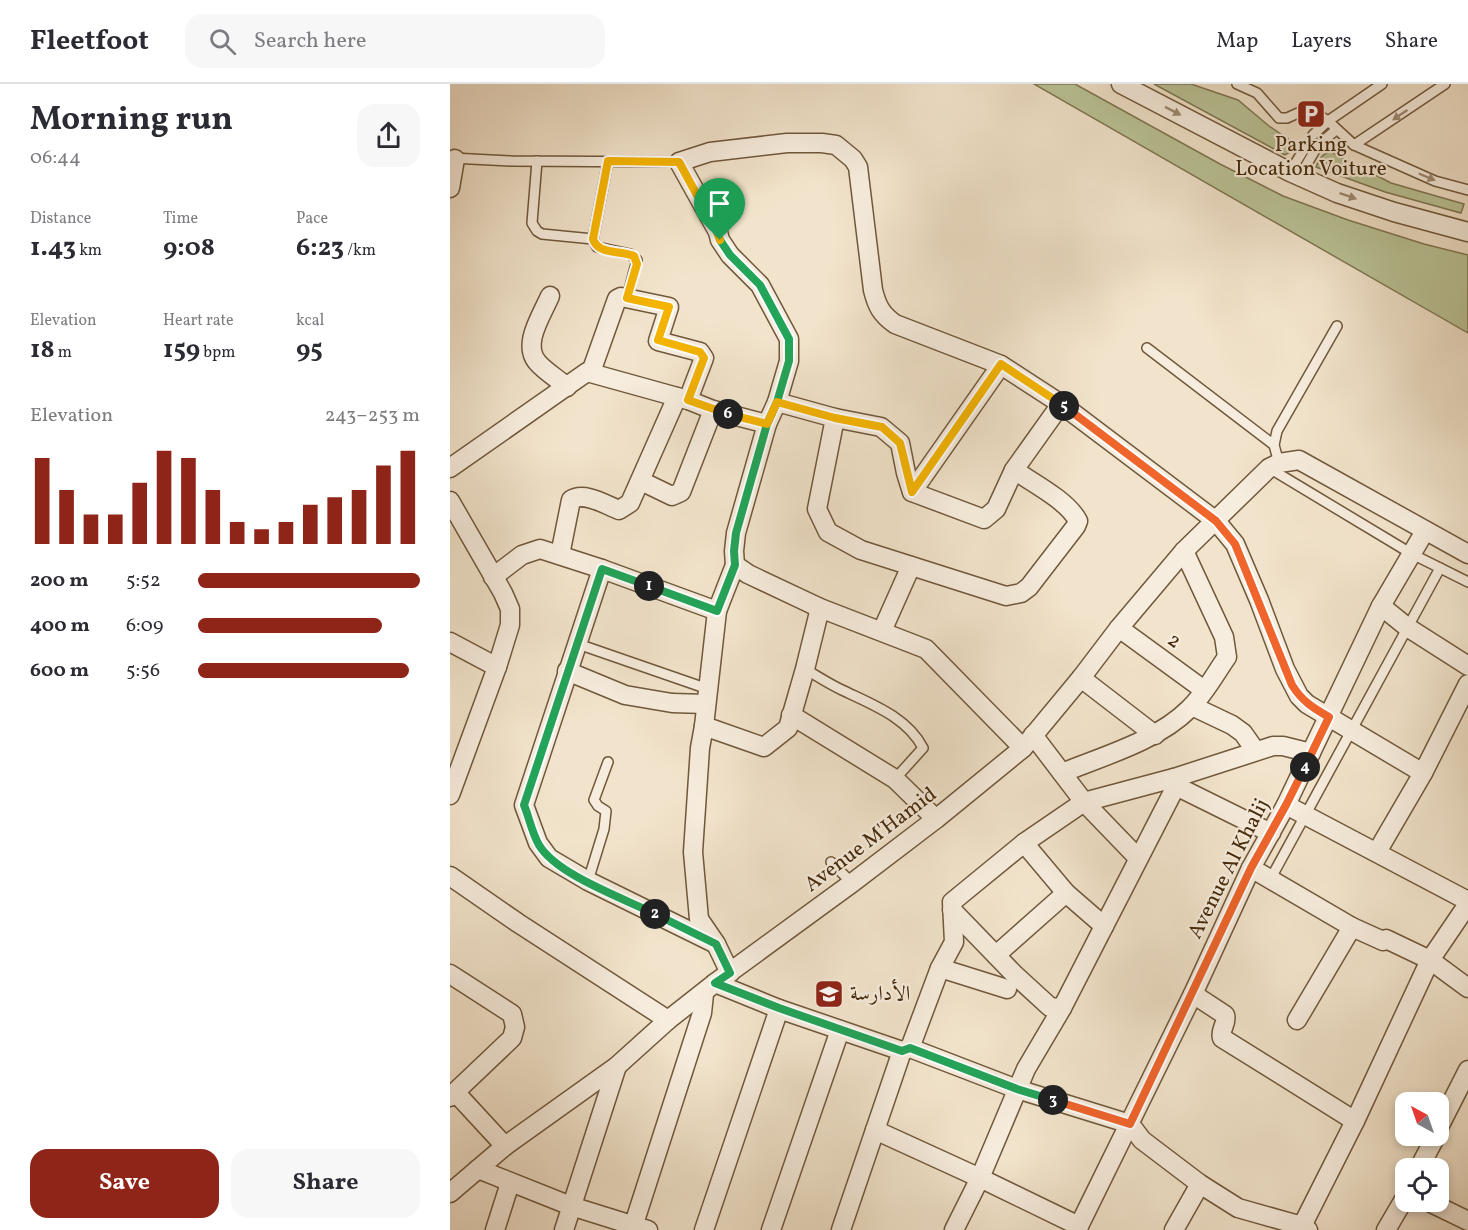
<!DOCTYPE html>
<meta charset="utf-8">
<style>
:root{--surface:#fff;--page:#f7f7f7;--text:#2b2b33;--muted:#7c7c81;--line:#e1e1e2;--accent:#8f2418}
body{margin:0;font-family:Vollkorn,Amiri,serif;background:var(--page);color:var(--text);height:100vh;display:flex;flex-direction:column;font-size:22px;white-space:nowrap}
*{box-sizing:border-box;margin:0}
p{font-size:20px;color:var(--muted)}
.icon{flex:none;width:33px;height:33px;fill:none;stroke:currentColor;stroke-width:2;stroke-linecap:round;stroke-linejoin:round}
.map{position:relative;flex:1;overflow:hidden}
.panel{display:flex;flex-direction:column;background:var(--surface);width:450px}
.panel>*{flex:none}
.needle{width:39px;rotate:320deg}
.tools{position:absolute;left:945px;top:1008px;display:grid;gap:12px}
.tools a{display:grid;place-items:center;width:54px;height:54px;border-radius:12px;background:var(--surface);box-shadow:0 3px 9px #0003;font-size:30px}
.pin{position:absolute;display:grid;place-items:center;width:51px;height:51px;color:#fff;margin:-62px -26px;border-radius:50% 50% 50% 0;rotate:-45deg;box-shadow:0 0 6px #0007}
.pin .icon{rotate:45deg}
.km{position:absolute;width:30px;height:30px;margin:-15px;border-radius:50%;background:#222;color:#fff;font-size:16px;line-height:30px;text-align:center}
.round{display:grid;place-items:center;flex:none;width:63px;height:63px;border-radius:18px;background:var(--page)}
.headline{display:flex;align-items:center;justify-content:space-between;height:102px;padding:0 30px}
h1{font-size:33px;font-weight:700;line-height:45px}
.stats{display:grid;grid-template-columns:repeat(3,1fr);gap:9px;height:102px;padding:6px 30px}
.stats div{display:grid;align-content:center}
.stats b{font-size:26px;font-weight:700}
.stats small{font-size:16px;font-weight:400}
.stats p{font-size:16px}
.chart{height:168px;padding:12px 30px}
.chart p{display:flex;justify-content:space-between}
.chart svg{width:100%;height:108px;margin-top:6px;stroke:var(--accent);stroke-width:6}
.primary-button{display:flex;gap:12px;margin-top:auto;padding:12px 30px}
.primary-button a{flex:1;height:69px;border-radius:18px;background:var(--accent);color:#fff;font-size:24px;font-weight:700;line-height:69px;text-align:center}
.primary-button a+a{background:var(--page);color:var(--text)}
ul{padding:0 30px;list-style:none;font-size:20px}
li{display:grid;grid-template-columns:96px 72px 1fr;align-items:center;height:45px}
li i{height:15px;border-radius:8px;background:var(--accent)}
header{display:flex;align-items:center;gap:36px;box-sizing:border-box;height:84px;padding:0 30px;background:var(--surface);border-bottom:2px solid var(--line)}
header strong{font-size:28px}
nav{display:flex;gap:33px;margin-inline-start:auto;font-size:21px}
.search{width:420px;height:54px;background:var(--page);display:flex;align-items:center;gap:15px;box-sizing:border-box;padding:0 21px;border-radius:18px;color:var(--muted);font-size:22px}
main{display:flex;flex:1;min-height:0}
.map>svg:first-child{display:block}
.green{fill:#bac498;stroke:#7f7752;stroke-width:1.5}
.lines{fill:none;stroke-linecap:round;stroke-linejoin:round}
.service-casing{stroke:#70583b;stroke-width:12}
.minor-casing{stroke:#70583b;stroke-width:21}
.service{stroke:#f7edde;stroke-width:9}
.minor{stroke:#f7edde;stroke-width:18}
.oneway{fill:#9e8c74}
.split-1-casing{stroke:#fff;stroke-width:12}
.split-2-casing{stroke:#fff;stroke-width:12}
.split-3-casing{stroke:#fff;stroke-width:12}
.split-4-casing{stroke:#fff;stroke-width:12}
.split-5-casing{stroke:#fff;stroke-width:12}
.split-6-casing{stroke:#fff;stroke-width:12}
.split-7-casing{stroke:#fff;stroke-width:12}
.split-1{stroke:#22a559;stroke-width:8}
.split-2{stroke:#22a559;stroke-width:8}
.split-3{stroke:#22a559;stroke-width:8}
.split-4{stroke:#f0652b;stroke-width:8}
.split-5{stroke:#f0652b;stroke-width:8}
.split-6{stroke:#f5b400;stroke-width:8}
.split-7{stroke:#f5b400;stroke-width:8}
.labels{text-anchor:middle;dominant-baseline:central;stroke-width:4.5;stroke-linejoin:round;paint-order:stroke}
.poi-label{font-size:21px;fill:#442a0b;stroke:#f7edde}
.street-label{font-size:21px;fill:#442a0b;stroke:#f7edde}
</style>
<header>
<strong>Fleetfoot</strong>
<div class="search"><svg class="icon" aria-label="search" viewBox="0 0 24 24"><circle cx="10" cy="10" r="6"/><path d="M15 15l6 6"/></svg>Search here</div>
<nav><a>Map</a><a>Layers</a><a>Share</a></nav>
</header>
<main>
<section class="panel">
<div class="headline"><div><h1>Morning run</h1><p>06:44</p></div><a class="round"><svg class="icon" aria-label="share" viewBox="0 0 24 24"><path d="M12 15V3M7 8l5-5 5 5M5 13v7h14v-7"/></svg></a></div>
<div class="stats">
<div><p>Distance</p><b>1.43<small> km</small></b></div>
<div><p>Time</p><b>9:08</b></div>
<div><p>Pace</p><b>6:23<small> /km</small></b></div>
</div>
<div class="stats">
<div><p>Elevation</p><b>18<small> m</small></b></div>
<div><p>Heart rate</p><b>159<small> bpm</small></b></div>
<div><p>kcal</p><b>95</b></div>
</div>
<div class="chart"><p><span>Elevation</span>243–253 m</p>
<svg viewBox="0 0 160 44" preserveAspectRatio="none"><path d="M5 44V9M15 44V22M25 44V32M35 44V32M45 44V19M55 44V6M65 44V9M75 44V22M85 44V35M95 44V38M105 44V35M115 44V28M125 44V25M135 44V22M145 44V12M155 44V6"/></svg>
</div>
<ul>
<li><b>200 m</b>5:52<i style="width:100%"></i></li>
<li><b>400 m</b>6:09<i style="width:83%"></i></li>
<li><b>600 m</b>5:56<i style="width:95%"></i></li>
</ul>
<div class="primary-button"><a>Save</a><a>Share</a></div>
</section>
<div class="map">
<svg width="1018" height="1146" viewBox="0 0 1018 1146">
<rect width="100%" height="100%" fill="#f2e4cc"/>
<filter id="stains"><feTurbulence type="fractalNoise" baseFrequency=".00333" numOctaves="4"/><feColorMatrix values="0 0 0 0 .2 0 0 0 0 .09 0 0 0 0 .02 0 0 0 .5 -.17"/></filter>
<radialGradient id="worn" r=".72"><stop offset=".6" stop-color="#630" stop-opacity="0"/><stop offset="1" stop-color="#630" stop-opacity=".3"/></radialGradient>
<g class="green">
<polygon points="584,0 625,0 770,80 833,112 898,136 974,160 1018,171 1018,249"/>
<polygon points="704,0 741,0 788,16 819,42 844,59 840,68 835,71"/>
<path d="M881,68l60,31 73,21 -3,9 -76,-21 -69,-25c3,-7 6,-14 15,-15z"/>
</g>
<g class="lines">
<g class="service-casing">
<g id="service">
<polyline points="787,0 807,9 829,34 837,34 848,29 864,28 878,37 904,61 985,97 1018,106"/>
<polyline points="863,51 878,37 932,0"/>
<polyline points="904,61 995,0"/>
<polyline points="2,74 61,77 229,78"/>
<polyline points="87,77 82,139 87,147 92,150 143,155"/>
<polyline points="158,77 143,155 147,163 180,170 187,176 177,214"/>
<polyline points="840,88 856,62"/>
<polyline points="850,92 868,61 886,46"/>
<polyline points="697,264 824,361"/>
<polyline points="829,379 824,361 827,347 887,242"/>
<polyline points="819,384 962,470 1018,498"/>
<polyline points="128,560 258,605"/>
<path d="M355,585c12,7 24,15 37,21 29,14 65,27 81,58l-28,31"/>
<polyline points="381,778 402,799"/>
<polyline points="821,794 990,484"/>
<polyline points="138,797 154,745 156,727 148,722 144,716 158,678"/>
</g>
</g>
<g class="minor-casing">
<g id="minor">
<polyline points="671,0 840,88 887,109 944,128 1018,148"/>
<polyline points="0,104 5,75"/>
<path d="M100,212c-8,19 -29,49 -12,67 8,9 20,16 29,24"/>
<polyline points="141,288 167,215 171,213 219,223 208,257 250,268 254,274 238,316"/>
<path d="M327,318l12,-41v-22l-29,-54 -30,-30 -10,-15 -2,-8 -39,-70 31,-10 77,-9h35l14,2 17,14 5,8 15,123c4,16 8,24 22,34l106,41 60,39 155,117 19,23 24,56 26,69 14,27 8,8 116,69"/>
<path d="M385,334l-18,91 11,23 33,18 145,46 15,-3 8,-6 47,-61 2,-5c-10,-20 -45,-38 -64,-51"/>
<polyline points="0,384 137,288 238,316 263,326 317,340"/>
<polyline points="191,397 222,412 231,408 263,326"/>
<polyline points="462,408 551,281"/>
<polyline points="0,417 53,509 60,525 60,541 47,583 0,711"/>
<path d="M110,471l11,-55c13,-9 35,5 48,10l11,-7 47,-106"/>
<polyline points="152,485 74,721 88,759 99,774 138,797 266,860"/>
<polyline points="43,493 72,471 90,465 152,485 267,527"/>
<polyline points="931,522 957,543 1018,582"/>
<polyline points="669,544 754,606"/>
<polyline points="432,547 461,482"/>
<polyline points="0,558 47,583"/>
<polyline points="117,587 175,611 222,619 256,620"/>
<polyline points="631,594 705,651"/>
<polyline points="742,622 782,641 793,649 805,666"/>
<polyline points="341,631 445,695 486,735"/>
<polyline points="254,642 314,663 338,644 355,585 370,524"/>
<polyline points="583,651 634,718 688,774"/>
<polyline points="573,664 476,565 370,524 298,490 285,481 284,467 286,449 317,340 327,318 385,334 431,343 450,359 456,389 462,408 534,435 546,425 564,386 611,320"/>
<path d="M612,689c41,-17 95,-32 127,-64 15,-14 26,-35 38,-52l-3,-20 -40,-86"/>
<polyline points="726,702 821,749"/>
<polyline points="836,721 1018,817"/>
<polyline points="574,759 616,809 654,842"/>
<polyline points="927,768 973,689 1018,600"/>
<polyline points="801,784 902,843 933,857 936,855 980,876 1018,904"/>
<polyline points="0,792 68,839 218,936"/>
<polyline points="502,826 565,891 600,923 612,924"/>
<polyline points="546,871 616,809"/>
<polyline points="490,884 557,905"/>
<polyline points="280,889 266,860 249,835 243,768 250,664 254,642 267,527 285,481"/>
<polyline points="0,890 62,930 65,943 62,954 0,1013"/>
<polyline points="265,899 329,925 452,967 460,964 567,1005 680,1040 692,1056 750,1100 788,1124 852,1142 858,1146"/>
<path d="M743,910l32,21c3,8 -6,15 -3,23l133,83"/>
<polyline points="847,936 902,843"/>
<polyline points="460,964 490,884 504,858 502,818 574,759 634,718 724,694 823,662 833,662 861,669"/>
<polyline points="6,1009 55,1062"/>
<polyline points="988,1045 1018,986"/>
<polyline points="425,1046 530,1094 629,1142"/>
<polyline points="969,1084 986,1052"/>
<polyline points="28,1085 121,1122 198,1146"/>
<polyline points="0,1109 55,1062 167,982 218,936 265,899 402,799 486,735 573,664 631,594 669,544 734,467 819,384 829,379 849,376 1018,470"/>
<polyline points="979,1118 1018,1137"/>
<polyline points="45,1146 60,1099"/>
<polyline points="114,1146 167,982"/>
<polyline points="182,1146 252,929 254,910"/>
<polyline points="254,1146 329,925"/>
<polyline points="321,1146 390,946"/>
<polyline points="391,1146 452,967"/>
<polyline points="504,1146 530,1094 576,985 612,924 726,702 724,694"/>
<polyline points="627,1146 743,910 801,784 836,721 931,522 975,447"/>
<polyline points="724,1146 750,1100"/>
<polyline points="850,1146 905,1037 980,876 1018,820"/>
<polyline points="936,1146 956,1112"/>
</g>
</g>
<use href="#service" class="service"/>
<use href="#minor" class="minor"/>
</g>
<defs><path id="oneway-solid" d="M-6-.8H1V-3.2L6.5 0L1 3.2V.8H-6Z" transform="scale(1.5)"/></defs>
<g class="oneway">
<use href="#oneway-solid" transform="translate(723 27) rotate(27)"/>
<use href="#oneway-solid" transform="translate(950 31) rotate(146)"/>
<use href="#oneway-solid" transform="translate(977 93) rotate(23)"/>
<use href="#oneway-solid" transform="translate(898 112) rotate(19)"/>
</g>
<g class="lines">
<g class="split-1-casing">
<polyline id="split-1" points="199,502 267,527 285,481 284,467 286,449 317,340 327,318 339,277 339,255 310,201 280,171 270,156"/>
</g>
<g class="split-2-casing">
<path id="split-2" d="M199,502l-47,-17 -78,236c5,12 8,28 15,40 18,30 84,53 116,69"/>
</g>
<g class="split-3-casing">
<polyline id="split-3" points="205,830 266,860 280,889 265,899 329,924 452,967 460,964 567,1005 603,1016"/>
</g>
<g class="split-4-casing">
<polyline id="split-4" points="603,1016 680,1040 801,784 836,721 855,683"/>
</g>
<g class="split-5-casing">
<path id="split-5" d="M614,322l152,115 19,23 57,141c10,16 21,23 37,32l-24,50"/>
</g>
<g class="split-6-casing">
<polyline id="split-6" points="278,330 317,340 327,318 385,334 432,343 450,359 462,408 551,280 614,322"/>
</g>
<g class="split-7-casing">
<path id="split-7" d="M270,156l-3,-8 -38,-70 -71,-1 -15,78c5,16 27,11 41,17l3,8 -10,34 42,9 -11,33 42,12 4,6 -16,42 40,14"/>
</g>
<use href="#split-1" class="split-1"/>
<use href="#split-2" class="split-2"/>
<use href="#split-3" class="split-3"/>
<use href="#split-4" class="split-4"/>
<use href="#split-5" class="split-5"/>
<use href="#split-6" class="split-6"/>
<use href="#split-7" class="split-7"/>
</g>
<defs>
<g id="parking-square" transform="scale(1.5)"><rect x="-9" y="-9" width="18" height="18" rx="4" fill="#8f2418" stroke="#f7edde"/><path d="M-3.5-5.5H1a3.5 3.5 0 0 1 0 7H-1V5.5H-3.5ZM-1-3.4V-.6H.8a1.4 1.4 0 0 0 0-2.8Z" fill="#fff"/></g>
<g id="school-square" transform="scale(1.5)"><rect x="-9" y="-9" width="18" height="18" rx="4" fill="#8f2418" stroke="#f7edde"/><path d="M0-5L7-2L0 1L-7-2ZM-4 1L0 2.5L4 1V4Q0 6-4 4Z" fill="#fff"/></g>
</defs>
<g fill-rule="evenodd">
<use href="#parking-square" x="861" y="30"/>
<use href="#school-square" x="379" y="910"/>
</g>
<g class="labels">
<g class="poi-label">
<text x="861" y="61">Parking<tspan x="861" dy="24">Location Voiture</tspan></text>
<text x="400" y="910" text-anchor="start">الأدارسة</text>
</g>
<g class="street-label">
<text transform="translate(724 557) rotate(36)">2</text>
<text transform="translate(421 756) rotate(-37)">Avenue M'Hamid</text>
<text transform="translate(779 785) rotate(-63)">Avenue Al Khalij</text>
</g>
</g>
<rect width="100%" height="100%" filter="url(#stains)"/>
<rect width="100%" height="100%" fill="url(#worn)"/>
</svg>
<div class="tools">
<a><svg class="needle" viewBox="-14 -14 28 28"><path d="M0-13l5 13h-10z" fill="#e53935"/><path d="M0 13l5-13h-10z" fill="#7c7c81"/></svg></a>
<a><svg class="icon" aria-label="locate" viewBox="0 0 24 24"><circle cx="12" cy="12" r="6"/><path d="M12 2v4M12 18v4M2 12h4M18 12h4"/></svg></a>
</div>
<div class="pin" style="left:270px;top:156px;background:#1e9e55"><svg class="icon" aria-label="arrive" viewBox="0 0 24 24"><path d="M6 21V4h12l-3 4 3 4H6"/></svg></div>
<b class="km" style="left:199px;top:502px">1</b>
<b class="km" style="left:205px;top:830px">2</b>
<b class="km" style="left:603px;top:1016px">3</b>
<b class="km" style="left:855px;top:683px">4</b>
<b class="km" style="left:614px;top:322px">5</b>
<b class="km" style="left:278px;top:330px">6</b>
</div>
</main>
